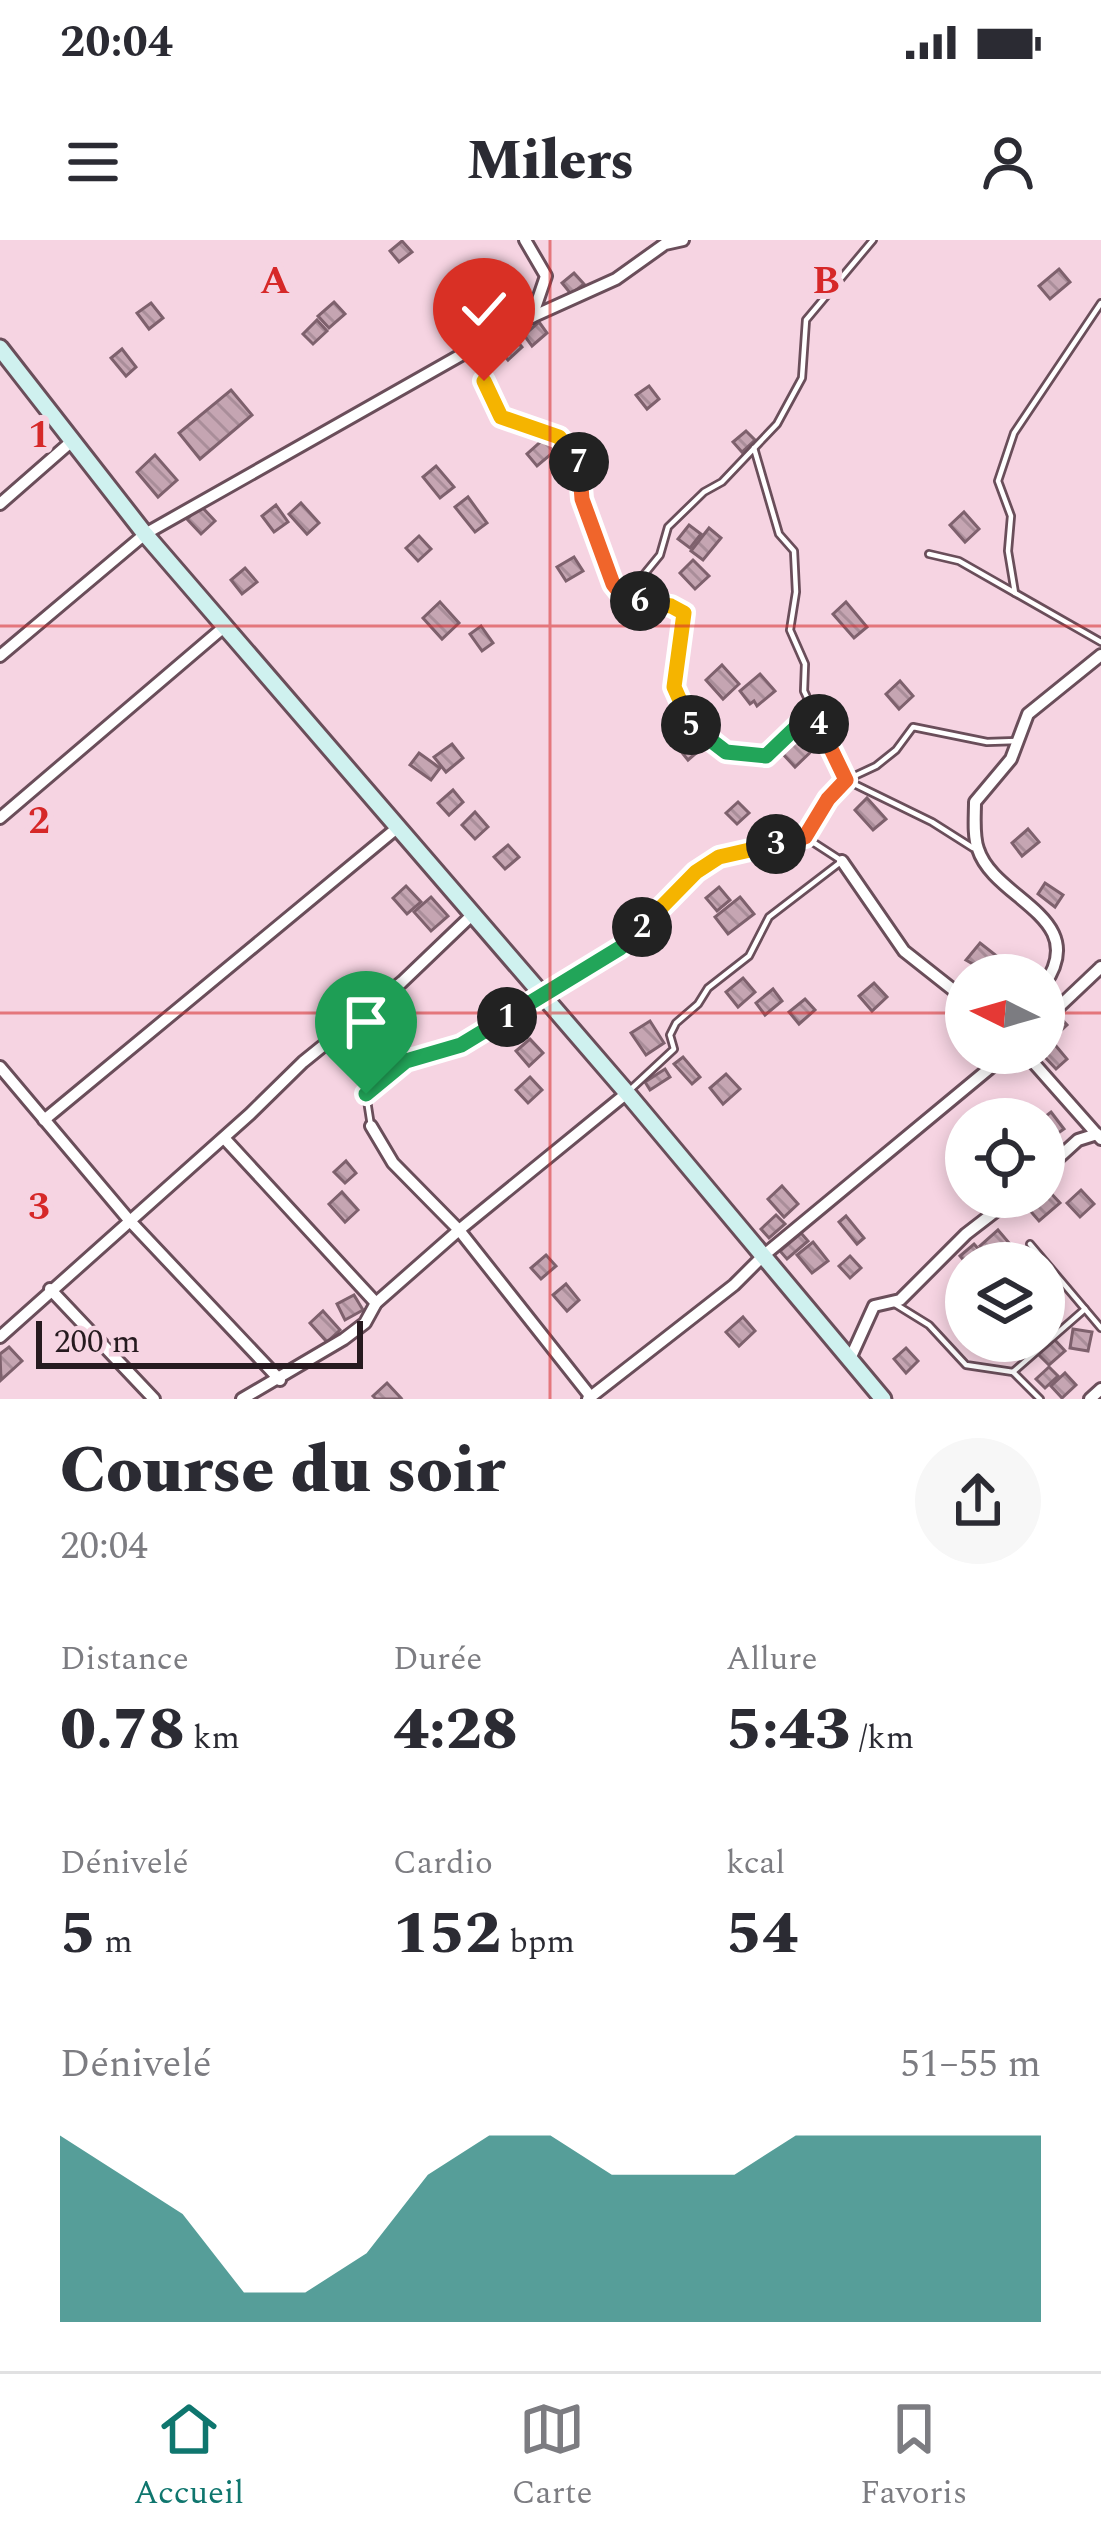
<!DOCTYPE html>
<html lang="fr">
<meta charset="utf-8">
<style>
:root{--surface:#fff;--page:#f7f7f7;--text:#2b2b33;--muted:#7c7c81;--line:#e1e1e2;--accent:#0f766e}
body{margin:0;font-family:Spectral,serif;background:var(--page);color:var(--text);height:100vh;display:flex;flex-direction:column;font-size:45px;white-space:nowrap}
*{box-sizing:border-box;margin:0}
p{font-size:39px;color:var(--muted)}
.icon{flex:none;width:66px;height:66px;fill:none;stroke:currentColor;stroke-width:2;stroke-linecap:round;stroke-linejoin:round}
.map{position:relative;height:1159px;overflow:hidden}
.sheet{display:flex;flex-direction:column;background:var(--surface);flex:1}
.sheet>*{flex:none}
.needle{width:78px;rotate:275deg}
.controls{position:absolute;left:945px;top:714px;display:grid;gap:24px}
.controls a{display:grid;place-items:center;width:120px;height:120px;border-radius:50%;background:var(--surface);box-shadow:0 6px 18px #0003;font-size:60px}
.scale{position:absolute;left:36px;bottom:30px;width:327px;box-sizing:border-box;padding-left:12px;border:6px solid #261a1f;border-top:0;font-size:33px;line-height:42px;white-space:nowrap;color:#261a1f;-webkit-text-stroke:9px #f6d4e2;paint-order:stroke}
.pin{position:absolute;display:grid;place-items:center;width:102px;height:102px;color:#fff;margin:-123px -51px;border-radius:50% 50% 50% 0;rotate:-45deg;box-shadow:0 0 12px #0007}
.pin .icon{rotate:45deg}
.km{position:absolute;width:60px;height:60px;margin:-30px;border-radius:50%;background:#222;color:#fff;font-size:33px;line-height:60px;text-align:center}
.round{display:grid;place-items:center;flex:none;width:126px;height:126px;border-radius:63px;background:var(--page)}
.head{display:flex;align-items:center;justify-content:space-between;height:204px;padding:0 60px}
h1{font-size:66px;font-weight:800;line-height:90px}
.metrics{display:grid;grid-template-columns:repeat(3,1fr);gap:18px;height:204px;padding:12px 60px}
.metrics div{display:grid;align-content:center}
.metrics b{font-size:60px;font-weight:800}
.metrics small{font-size:33px;font-weight:400}
.metrics p{font-size:33px}
.chart{height:336px;padding:24px 60px}
.chart p{display:flex;justify-content:space-between}
.chart svg{width:100%;height:216px;margin-top:12px;fill:var(--accent);opacity:.7}
.status{display:flex;justify-content:space-between;align-items:center;height:84px;padding:0 60px;background:var(--surface);direction:ltr}
.status svg{height:33px;fill:currentColor}
header{display:flex;justify-content:space-between;align-items:center;height:156px;padding:0 60px;background:var(--surface);font-size:54px;font-weight:800}
.dock{display:flex;justify-content:space-around;align-items:center;height:168px;border-top:3px solid var(--line);background:var(--surface);font-size:33px;color:var(--muted)}
.dock a{display:grid;justify-items:center;gap:6px}
.dock .current{color:var(--accent)}
.map>svg:first-child{display:block}
.building{fill:url(#building-back-hatch);stroke:#7e616d;stroke-width:3}
.lines{fill:none;stroke-linecap:round;stroke-linejoin:round}
.lane-casing{stroke:#6a4e5a;stroke-width:10}
.street-casing{stroke:#6a4e5a;stroke-width:16}
.secondary-casing{stroke:#6a4e5a;stroke-width:21}
.lane{stroke:#fff;stroke-width:4.5}
.street{stroke:#fff;stroke-width:10}
.secondary{stroke:#cff1ef;stroke-width:15}
.split-1-casing{stroke:#fff;stroke-width:24}
.split-2-casing{stroke:#fff;stroke-width:24}
.split-3-casing{stroke:#fff;stroke-width:24}
.split-4-casing{stroke:#fff;stroke-width:24}
.split-5-casing{stroke:#fff;stroke-width:24}
.split-6-casing{stroke:#fff;stroke-width:24}
.split-7-casing{stroke:#fff;stroke-width:24}
.split-8-casing{stroke:#fff;stroke-width:24}
.split-1{stroke:#22a559;stroke-width:15}
.split-2{stroke:#22a559;stroke-width:15}
.split-3{stroke:#f5b400;stroke-width:15}
.split-4{stroke:#f0652b;stroke-width:15}
.split-5{stroke:#22a559;stroke-width:15}
.split-6{stroke:#f5b400;stroke-width:15}
.split-7{stroke:#f0652b;stroke-width:15}
.split-8{stroke:#f5b400;stroke-width:15}
.grid{fill:none;stroke:#d62828;stroke-width:3;stroke-opacity:0.55}
.grid-label{font-size:39px;text-anchor:middle;font-weight:bold;fill:#d62828;stroke:#f6d4e2;stroke-width:12;stroke-linejoin:round;paint-order:stroke}
</style>
<div class="status"><b>20:04</b><svg viewBox="0 0 49 12"><path d="M0 12V9h3v3zM5 12V6h3v6zM10 12V3h3v9zM15 12V0h3v12zM26 1h20v11H26zM47 4h2v5h-2z"/></svg></div>
<header><svg class="icon" aria-label="menu" viewBox="0 0 24 24"><path d="M4 6h16M4 12h16M4 18h16"/></svg>Milers<svg class="icon" aria-label="person" viewBox="0 0 24 24"><circle cx="12" cy="8" r="4"/><path d="M4 21q1-7 8-7t8 7"/></svg></header>
<div class="map">
<svg width="1101" height="1159" viewBox="0 0 1101 1159">
<defs>
<pattern id="building-back-hatch" width="6" height="6" patternUnits="userSpaceOnUse" patternTransform="scale(3)"><rect width="6" height="6" fill="#c5a5b2"/><path d="M-1 5l2 2M0 0l6 6M5-1l2 2" fill="none" stroke="#a98d99"/></pattern>
</defs>
<rect width="100%" height="100%" fill="#f6d4e2"/>
<g class="building">
<polygon points="402,1 412,12 399,22 390,11"/>
<polygon points="1059,29 1070,42 1050,59 1039,46"/>
<polygon points="574,33 584,44 571,54 562,43"/>
<polygon points="469,34 493,36 491,63 467,61"/>
<polygon points="511,53 520,64 506,77 497,66"/>
<polygon points="455,58 471,76 457,87 442,69"/>
<polygon points="334,62 345,74 329,88 318,76"/>
<polygon points="151,63 163,78 149,89 137,73"/>
<polygon points="317,80 327,91 313,104 303,94"/>
<polygon points="539,82 547,93 532,106 524,95"/>
<polygon points="510,92 522,107 508,120 495,105"/>
<polygon points="122,109 136,127 126,136 111,118"/>
<polygon points="649,146 659,159 647,169 636,155"/>
<polygon points="231,150 252,175 200,219 179,193"/>
<polygon points="746,191 755,200 742,212 733,202"/>
<polygon points="546,197 556,210 537,226 527,214"/>
<polygon points="155,215 177,240 158,257 137,232"/>
<polygon points="436,226 454,247 440,258 423,237"/>
<polygon points="468,257 487,283 475,292 455,267"/>
<polygon points="301,263 319,283 307,294 289,274"/>
<polygon points="276,265 288,282 274,292 262,276"/>
<polygon points="201,266 215,281 201,294 187,279"/>
<polygon points="964,272 979,289 965,302 950,285"/>
<polygon points="689,285 701,294 690,308 678,299"/>
<polygon points="709,288 721,298 703,320 691,311"/>
<polygon points="419,296 431,309 418,321 406,308"/>
<polygon points="574,317 583,331 566,341 557,327"/>
<polygon points="693,320 709,336 695,349 680,333"/>
<polygon points="245,328 257,342 242,354 231,340"/>
<polygon points="440,362 459,383 442,399 423,378"/>
<polygon points="846,362 867,387 854,398 833,374"/>
<polygon points="481,386 493,403 482,411 470,394"/>
<polygon points="722,425 739,444 723,459 706,440"/>
<polygon points="760,434 775,451 757,466 754,461 750,464 740,451"/>
<polygon points="900,441 913,456 899,469 886,454"/>
<polygon points="804,488 819,504 795,527 780,511"/>
<polygon points="693,496 703,507 688,520 679,509"/>
<polygon points="452,504 463,518 446,532 434,517"/>
<polygon points="419,513 440,528 431,540 410,525"/>
<polygon points="453,550 463,562 449,575 438,563"/>
<polygon points="867,558 886,579 873,590 855,570"/>
<polygon points="738,562 749,573 737,584 726,573"/>
<polygon points="475,572 488,587 475,599 462,585"/>
<polygon points="1028,589 1039,602 1022,616 1012,603"/>
<polygon points="508,605 519,617 505,629 494,617"/>
<polygon points="1045,643 1063,655 1055,667 1038,654"/>
<polygon points="406,646 421,662 407,674 393,658"/>
<polygon points="719,647 730,660 717,671 706,658"/>
<polygon points="431,657 448,676 431,691 414,672"/>
<polygon points="740,657 754,674 728,694 715,677"/>
<polygon points="980,703 998,717 987,732 966,720"/>
<polygon points="743,738 755,752 738,767 726,752"/>
<polygon points="874,743 887,757 872,771 859,756"/>
<polygon points="773,749 782,761 765,775 756,763"/>
<polygon points="805,759 815,770 799,784 789,772"/>
<polygon points="1057,774 1067,785 1051,800 1067,819 1056,829 1041,813 1044,785"/>
<polygon points="650,781 664,803 646,815 631,793"/>
<polygon points="530,799 543,813 529,826 516,811"/>
<polygon points="364,816 376,830 365,840 353,827"/>
<polygon points="683,817 700,837 692,844 674,824"/>
<polygon points="665,829 670,837 650,850 645,842"/>
<polygon points="726,834 740,849 723,864 710,848"/>
<polygon points="530,837 542,850 528,863 516,850"/>
<polygon points="1051,872 1064,889 1054,896 1042,879"/>
<polygon points="346,921 356,933 345,943 334,932"/>
<polygon points="782,946 798,964 784,977 768,959"/>
<polygon points="1046,948 1060,963 1039,981 1026,966 1036,957 1044,957"/>
<polygon points="1081,950 1094,964 1080,977 1067,963"/>
<polygon points="342,952 358,970 345,982 329,964"/>
<polygon points="776,975 785,984 769,998 761,989"/>
<polygon points="846,976 864,998 857,1004 839,982"/>
<polygon points="998,990 1010,1004 992,1020 980,1006"/>
<polygon points="801,993 808,1001 787,1019 780,1011"/>
<polygon points="813,1002 828,1021 812,1033 797,1015"/>
<polygon points="974,1004 989,1021 987,1023 966,1023 960,1016"/>
<polygon points="546,1015 556,1026 541,1039 531,1028"/>
<polygon points="850,1016 861,1028 850,1038 839,1026"/>
<polygon points="566,1044 579,1060 567,1071 553,1055"/>
<polygon points="354,1055 363,1070 345,1080 337,1064"/>
<polygon points="323,1071 340,1090 327,1102 310,1083"/>
<polygon points="743,1077 755,1091 739,1106 726,1092"/>
<polygon points="1073,1089 1092,1092 1088,1111 1070,1108"/>
<polygon points="1054,1099 1065,1111 1049,1125 1038,1114"/>
<polygon points="9,1107 22,1121 1,1140 0,1114"/>
<polygon points="906,1108 918,1121 906,1133 894,1119"/>
<polygon points="1049,1127 1058,1136 1045,1148 1036,1139"/>
<polygon points="1065,1133 1076,1145 1062,1158 1051,1146"/>
<polygon points="387,1143 401,1158 399,1159 376,1159 373,1156"/>
</g>
<g class="lines">
<g class="lane-casing">
<g id="lane">
<polyline points="488,102 484,141 501,177 559,197 580,223 582,259 613,344 624,359 672,366 684,372 674,447 692,489 726,512 766,516 813,471"/>
<polyline points="754,208 779,294 794,311 796,352 790,390 805,424 804,451 846,540 932,582 973,608"/>
<polyline points="929,314 959,321 1101,402"/>
<polyline points="1015,353 1008,311 1011,276 998,241 1014,193 1101,63"/>
<polyline points="624,359 660,315 668,287 704,252 722,242 777,184 802,138 806,80 873,0"/>
<polyline points="805,597 828,559 846,540 876,526 896,510 913,487 987,502 1017,501"/>
<polyline points="371,886 366,854 406,821 461,805 621,708 696,631 719,617 805,597 842,621 769,677 749,716 708,748 698,764 676,783 670,795 674,809 631,849"/>
<polyline points="1030,1004 1101,1088"/>
<polyline points="895,1064 929,1085 966,1125 1013,1132 1040,1159"/>
<polyline points="1013,1132 1085,1069"/>
</g>
</g>
<g class="street-casing">
<g id="street">
<polyline points="525,0 546,36 532,77"/>
<polyline points="0,264 72,201"/>
<polyline points="0,416 145,294 514,85 616,39 665,4 683,0"/>
<polyline points="0,578 224,387"/>
<polyline points="842,621 904,711 966,760"/>
<path d="M1044,745c48,-68 -50,-85 -66,-136 -5,-13 -3,-33 -3,-47l36,-43 17,-45 73,-59"/>
<polyline points="1044,781 1101,727"/>
<polyline points="1025,813 1101,899"/>
<polyline points="0,827 129,980 280,1140"/>
<polyline points="44,880 397,588"/>
<polyline points="371,886 393,923 459,990 591,1157"/>
<polyline points="224,898 376,1063"/>
<polyline points="1044,931 1078,900 1097,894"/>
<polyline points="50,1049 154,1159"/>
<polyline points="0,1097 250,874 303,822 402,742 472,675"/>
<polyline points="850,1119 874,1066 900,1060 966,994 1014,957"/>
<polyline points="242,1159 344,1099 365,1083 376,1063 459,990 627,853"/>
<polyline points="588,1159 734,1045 763,1016 1008,813"/>
<polyline points="1090,1159 1101,1149"/>
</g>
</g>
<g class="secondary-casing">
<polyline id="secondary" points="0,108 145,294 627,853 883,1159"/>
</g>
<use href="#lane" class="lane"/>
<use href="#street" class="street"/>
<use href="#secondary" class="secondary"/>
</g>
<g class="lines">
<g class="split-1-casing">
<polyline id="split-1" points="366,854 406,821 461,805 507,777"/>
</g>
<g class="split-2-casing">
<polyline id="split-2" points="507,777 620,708 642,687"/>
</g>
<g class="split-3-casing">
<polyline id="split-3" points="642,687 696,632 719,617 776,604"/>
</g>
<g class="split-4-casing">
<polyline id="split-4" points="776,604 805,597 828,559 846,540 819,484"/>
</g>
<g class="split-5-casing">
<polyline id="split-5" points="691,485 726,512 766,516 813,471 819,484"/>
</g>
<g class="split-6-casing">
<polyline id="split-6" points="640,361 671,366 684,373 674,447 691,485"/>
</g>
<g class="split-7-casing">
<polyline id="split-7" points="579,222 582,259 613,344 625,359 640,361"/>
</g>
<g class="split-8-casing">
<polyline id="split-8" points="484,141 501,177 559,197 579,222"/>
</g>
<use href="#split-1" class="split-1"/>
<use href="#split-2" class="split-2"/>
<use href="#split-3" class="split-3"/>
<use href="#split-4" class="split-4"/>
<use href="#split-5" class="split-5"/>
<use href="#split-6" class="split-6"/>
<use href="#split-7" class="split-7"/>
<use href="#split-8" class="split-8"/>
</g>
<path class="grid" d="M550,0v1159M0,386h1101M0,773h966M1044,773h57"/>
<g class="grid-label">
<text x="275" y="53">A</text>
<text x="826" y="53">B</text>
<text x="39" y="207">1</text>
<text x="39" y="593">2</text>
<text x="39" y="979">3</text>
</g>
</svg>
<div class="controls">
<a><svg class="needle" viewBox="-14 -14 28 28"><path d="M0-13l5 13h-10z" fill="#e53935"/><path d="M0 13l5-13h-10z" fill="#7c7c81"/></svg></a>
<a><svg class="icon" aria-label="locate" viewBox="0 0 24 24"><circle cx="12" cy="12" r="6"/><path d="M12 2v4M12 18v4M2 12h4M18 12h4"/></svg></a>
<a><svg class="icon" aria-label="layers" viewBox="0 0 24 24"><path d="M12 4l9 5-9 5-9-5zM3 14l9 5 9-5"/></svg></a>
</div>
<div class="scale">200 m</div>
<div class="pin" style="left:366px;top:854px;background:#1e9e55"><svg class="icon" aria-label="arrive" viewBox="0 0 24 24"><path d="M6 21V4h12l-3 4 3 4H6"/></svg></div>
<div class="pin" style="left:484px;top:141px;background:#d93025"><svg class="icon" aria-label="check" viewBox="0 0 24 24"><path d="M5 12l5 5 9-10"/></svg></div>
<b class="km" style="left:507px;top:777px">1</b>
<b class="km" style="left:642px;top:687px">2</b>
<b class="km" style="left:776px;top:604px">3</b>
<b class="km" style="left:819px;top:484px">4</b>
<b class="km" style="left:691px;top:485px">5</b>
<b class="km" style="left:640px;top:361px">6</b>
<b class="km" style="left:579px;top:222px">7</b>
</div>
<section class="sheet">
<div class="head"><div><h1>Course du soir</h1><p>20:04</p></div><a class="round"><svg class="icon" aria-label="share" viewBox="0 0 24 24"><path d="M12 15V3M7 8l5-5 5 5M5 13v7h14v-7"/></svg></a></div>
<div class="metrics">
<div><p>Distance</p><b>0.78<small> km</small></b></div>
<div><p>Durée</p><b>4:28</b></div>
<div><p>Allure</p><b>5:43<small> /km</small></b></div>
</div>
<div class="metrics">
<div><p>Dénivelé</p><b>5<small> m</small></b></div>
<div><p>Cardio</p><b>152<small> bpm</small></b></div>
<div><p>kcal</p><b>54</b></div>
</div>
<div class="chart"><p><span>Dénivelé</span>51–55 m</p>
<svg viewBox="0 0 160 44" preserveAspectRatio="none"><path d="M0 44V6L10 14L20 22L30 38L40 38L50 30L60 14L70 6L80 6L90 14L100 14L110 14L120 6L130 6L140 6L150 6L160 6V44z"/></svg>
</div>
</section>
<nav class="dock">
<a class="current"><svg class="icon" aria-label="home" viewBox="0 0 24 24"><path d="M3 11l9-7 9 7M6 9v11h12V9"/></svg>Accueil</a>
<a><svg class="icon" aria-label="map" viewBox="0 0 24 24"><path d="M3 6l6-2 6 2 6-2v14l-6 2-6-2-6 2zM9 4v14M15 6v14"/></svg>Carte</a>
<a><svg class="icon" aria-label="saved" viewBox="0 0 24 24"><path d="M7 4h10v16l-5-4-5 4z"/></svg>Favoris</a>
</nav>
